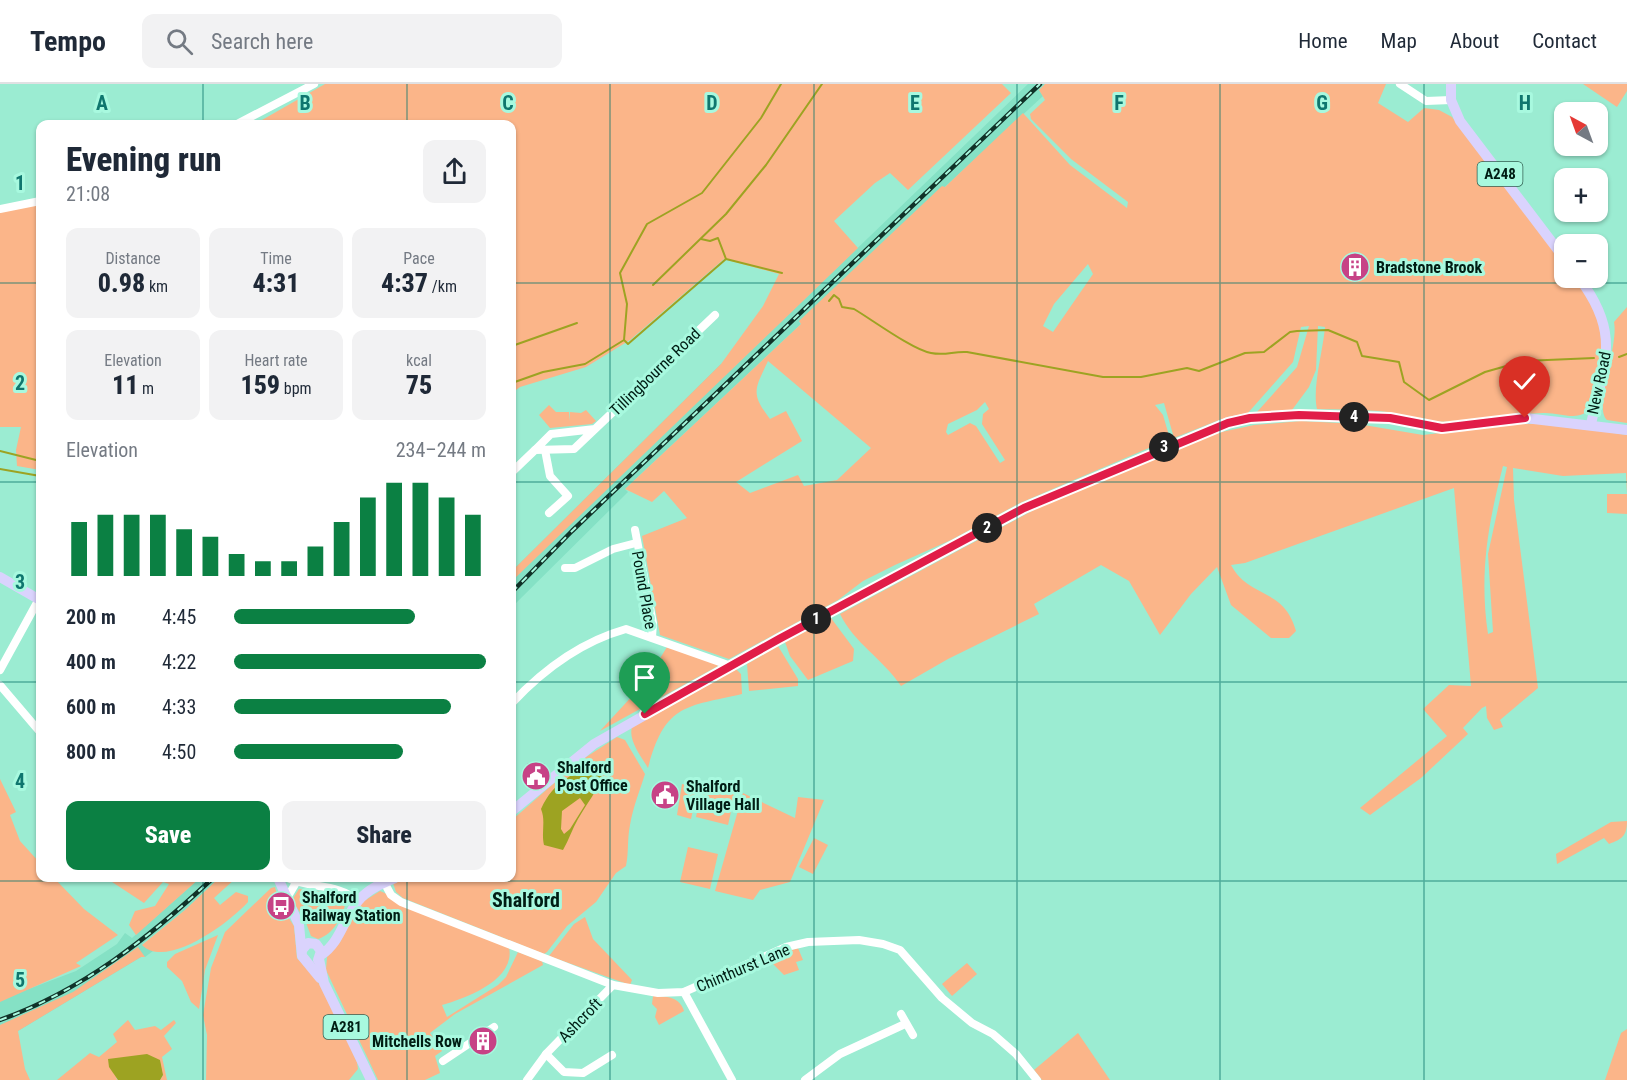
<!DOCTYPE html>
<meta charset="utf-8">
<style>
:root{--surface:#fff;--page:#f2f2f3;--text:#1f2937;--muted:#747a83;--line:#e0e1e3;--accent:#0b8043}
body{margin:0;font-family:"Roboto Condensed",sans-serif;background:var(--page);color:var(--text);height:100vh;display:flex;flex-direction:column;font-size:22px;white-space:nowrap}
*{box-sizing:border-box;margin:0}
p{font-size:20px;color:var(--muted)}
.icon{flex:none;width:33px;height:33px;fill:none;stroke:currentColor;stroke-width:2;stroke-linecap:round;stroke-linejoin:round}
.map{position:relative;flex:1;overflow:hidden}
.drawer{position:absolute;left:36px;top:36px;width:480px;height:762px;display:flex;flex-direction:column;background:var(--surface);border-radius:12px;box-shadow:0 2px 4px #0004}
.drawer>*{flex:none}
.needle{width:39px;rotate:319deg}
.controls{position:absolute;left:1554px;top:18px;display:grid;gap:12px}
.controls a{display:grid;place-items:center;width:54px;height:54px;border-radius:12px;background:var(--surface);box-shadow:0 2px 4px #0004;font-size:30px}
.pin{position:absolute;display:grid;place-items:center;width:51px;height:51px;color:#fff;margin:-62px -26px;border-radius:50% 50% 50% 0;rotate:-45deg;box-shadow:0 0 6px #0007}
.pin .icon{rotate:45deg}
.km{position:absolute;width:30px;height:30px;margin:-15px;border-radius:50%;background:#222;color:#fff;font-size:16px;line-height:30px;text-align:center}
.round{display:grid;place-items:center;flex:none;width:63px;height:63px;border-radius:12px;background:var(--page)}
.summary{display:flex;align-items:center;justify-content:space-between;height:102px;padding:0 30px}
h1{font-size:33px;font-weight:800;line-height:45px}
.figures{display:grid;grid-template-columns:repeat(3,1fr);gap:9px;height:102px;padding:6px 30px}
.figures div{display:grid;align-content:center;border-radius:12px;background:var(--page);text-align:center}
.figures b{font-size:26px;font-weight:800}
.figures small{font-size:16px;font-weight:400}
.figures p{font-size:16px}
.chart{height:168px;padding:12px 30px}
.chart p{display:flex;justify-content:space-between}
.chart svg{width:100%;height:108px;margin-top:6px;stroke:var(--accent);stroke-width:6}
.button{display:flex;gap:12px;margin-top:auto;padding:12px 30px}
.button a{flex:1;height:69px;border-radius:12px;background:var(--accent);color:#fff;font-size:24px;font-weight:800;line-height:69px;text-align:center}
.button a+a{background:var(--page);color:var(--text)}
ul{padding:0 30px;list-style:none;font-size:20px}
li{display:grid;grid-template-columns:96px 72px 1fr;align-items:center;height:45px}
li i{height:15px;border-radius:8px;background:var(--accent)}
header{display:flex;align-items:center;gap:36px;box-sizing:border-box;height:84px;padding:0 30px;background:var(--surface);border-bottom:2px solid var(--line)}
header strong{font-size:28px}
nav{display:flex;gap:33px;margin-inline-start:auto;font-size:21px}
.search{width:420px;height:54px;background:var(--page);display:flex;align-items:center;gap:15px;box-sizing:border-box;padding:0 21px;border-radius:12px;color:var(--muted);font-size:22px}
.map>svg:first-child{display:block}
.built{fill:#85e1c5}
.green{fill:#fbb589;fill-rule:evenodd}
.water{fill:#9da322;fill-rule:evenodd}
.lines{fill:none;stroke-linecap:round;stroke-linejoin:round}
.stream{stroke:#9da322;stroke-width:2}
.minor{stroke:#fff;stroke-width:8}
.major{stroke:#dad3fd;stroke-width:10}
.rail-casing{stroke:#103228;stroke-width:4.5}
.rail{stroke:#a8f9df;stroke-width:2;stroke-dasharray:7;stroke-linecap:butt}
.route-casing{stroke:#fff;stroke-width:12}
.route{stroke:#e11d48;stroke-width:8}
.grid{fill:none;stroke:#0f766e;stroke-width:1.5;stroke-opacity:0.55}
.labels{text-anchor:middle;dominant-baseline:central;stroke-width:6;stroke-linejoin:round;paint-order:stroke}
.shield{fill:#a8f9df;stroke:#325f51;stroke-width:1.5}
.shield-label{font-size:15px;font-weight:bold;fill:#001d14}
.poi-label{font-size:16px;font-weight:bold;fill:#001d14;stroke:#a8f9df;text-anchor:start}
.street-label{font-size:16px;fill:#001d14;stroke:#a8f9df}
.quarter-label{font-size:20px;font-weight:bold;fill:#001d14;stroke:#a8f9df}
.grid-label{font-size:20px;text-anchor:middle;font-weight:bold;fill:#0f766e;stroke:#a8f9df;stroke-width:6;stroke-linejoin:round;paint-order:stroke}
</style>
<header>
<strong>Tempo</strong>
<div class="search"><svg class="icon" aria-label="search" viewBox="0 0 24 24"><circle cx="10" cy="10" r="6"/><path d="M15 15l6 6"/></svg>Search here</div>
<nav><a>Home</a><a>Map</a><a>About</a><a>Contact</a></nav>
</header>
<div class="map">
<svg width="1627" height="996" viewBox="0 0 1627 996">
<rect width="100%" height="100%" fill="#9becd2"/>
<g class="built">
<polygon points="1028,0 1045,0 1039,6 1043,12 799,238 801,240 625,405 628,408 512,523 512,487 721,280 734,283"/>
<polygon points="200,794 219,794 185,826 142,860 153,867 145,873 141,873 18,947 14,936 0,941 0,916 76,887 117,860 125,849 132,854"/>
</g>
<g class="green">
<polygon points="325,0 1002,0 1011,9 908,106 890,89 875,99 834,137 858,164 512,497 512,487 721,280 763,222 779,190 724,175 630,256 586,283 520,303 512,309 512,40 255,40"/>
<path d="M1045,0h341l-8,19 30,19 16,-14 15,2 13,7 112,147v14h11c36,50 29,73 15,130 -11,15 -30,4 -47,5 -38,1 -78,12 -116,8 -13,-1 -27,-7 -40,-9 -23,-3 -47,-2 -70,-3 -5,-21 6,-58 8,-82l-7,-1 -2,44 -7,17 -17,23 -35,2 40,-45 12,-41 -8,1 -8,35 -46,52 -28,6 -45,18 -10,-35 -9,2 8,10 7,24 -150,64 -69,37 -56,25 -32,16 -25,19 -109,59 -69,-24 -18,-99 45,-18 -23,-27 -12,11 -27,-13 176,-165 -2,-3 143,-135 3,1 78,-74 47,52 57,43 1,-6 -57,-43 -40,-40 -1,-5 15,-14 -6,-10zM1088,180l5,10 -40,58 -10,-6 11,-22zM768,277l103,87 -34,32 -33,6 -6,-11 -48,18 -14,-11 66,-41 -16,-30 -16,8c-20,-26 -15,-30 -2,-58zM985,318l4,7 -6,5 -1,10 23,36 -5,3 -24,-37 -6,-3 -22,12 -2,-3 2,-8 29,-14z"/>
<polygon points="1583,0 1627,0 1627,7 1617,23"/>
<polygon points="40,119 40,386 17,382 16,366 21,343 0,343 0,128"/>
<path d="M1627,223v116l-20,-3c-14,-15 12,-73 7,-98z"/>
<polygon points="549,321 556,328 569,328 569,337 570,328 581,329 586,326 596,337 592,340 550,344 539,331"/>
<path d="M1301,337l57,3 65,11 94,-11h38l72,11v79l-20,-1v-19h20l-1,-21 -63,3 -50,-8 1,32 24,188 -38,32 3,7 -9,3 -7,-12 -1,-12 -4,2 -19,20 5,6 -47,44 -51,37 -10,-7 87,-72 -24,-27 26,-24 22,1 -17,-198 -209,75 -14,2c18,34 53,22 65,66l-7,7h-18l-40,-33 -14,-38 -26,27 -31,41 -31,-54 -28,-16 -67,39 5,10 -91,45 -47,27c-18,-27 -47,-43 -61,-72l205,-110 172,-71 37,-8zM1503,382l4,1 -19,87 5,78 -5,2c-9,-60 0,-110 15,-168z"/>
<polygon points="831,534 854,565 853,577 808,596 790,572 785,558"/>
<polygon points="778,562 798,595 798,602 749,607 747,580"/>
<polygon points="667,563 716,578 718,582 600,647 646,597"/>
<path d="M736,585l5,5 1,20c-57,13 -77,10 -94,74 -7,-12 -20,-28 -16,-41z"/>
<path d="M617,653l8,3 20,34c-5,16 -12,33 -15,51 -3,15 -1,26 -4,41l-10,7 -20,29 -29,24 -20,26 -3,2 -141,-56 -7,-6 -3,-9 13,-5h106v-58l65,-57z"/>
<polygon points="0,695 16,728 10,731 20,757 40,779 40,794 54,794 84,825 118,851 76,879 81,882 0,918"/>
<polygon points="682,700 698,703 691,735 677,731"/>
<polygon points="702,704 735,710 728,741 696,733"/>
<polygon points="743,709 795,734 798,713 824,716 790,798 760,806 753,816 715,807"/>
<path d="M1627,737c0,15 -5,18 -18,23l-5,-6 -47,26 -1,-10 55,-32z"/>
<polygon points="814,754 828,761 813,790 799,783"/>
<polygon points="688,763 718,770 710,805 680,798"/>
<polygon points="106,794 200,794 136,851 129,841 135,827 155,822 169,800 163,798 144,819"/>
<path d="M219,794h17l-22,20 6,7 16,-13 12,4v6c-18,20 -81,68 -106,43l43,-35z"/>
<polygon points="275,803 280,821 294,842 297,874 313,891 326,910 357,978 358,985 349,996 206,996 207,951 203,931 211,884 225,848 271,804"/>
<path d="M299,805l37,5 10,8c-4,15 -12,32 -28,37l-7,-3 -6,-16 -13,-20z"/>
<path d="M380,807l129,56c7,33 -43,51 -67,58l5,12 51,-32 8,-8 12,-25 24,9 1,4 -88,49 -25,19 12,18 -7,5 5,17 -15,7h-47l-52,-110 1,-13 13,-15 21,-39z"/>
<polygon points="585,833 593,855 632,896 630,901 549,872 574,840"/>
<polygon points="218,851 205,886 199,925 191,918 182,897 167,883 167,878 175,870"/>
<polygon points="138,863 145,873 141,873 18,947 25,985 30,996 0,996 0,941 73,908"/>
<polygon points="798,864 803,876 796,878 799,886 784,891 767,874"/>
<polygon points="967,879 977,890 952,912 942,900"/>
<path d="M653,912c13,0 27,1 31,15l-25,14 -4,-8 2,-8 -5,-5z"/>
<polygon points="128,936 135,946 155,942 161,946 174,936 176,939 164,952 172,965 162,973 167,996 160,996 163,991 116,994 118,996 57,996 90,969 99,973 117,958 113,950"/>
<polygon points="1627,945 1627,996 1605,996 1621,949"/>
<polygon points="1078,949 1110,996 1042,996 1034,986"/>
</g>
<g class="water">
<path d="M596,677l7,11c-5,19 -16,31 -25,47 -6,10 -9,21 -15,31l-19,-5c-3,-13 2,-24 -3,-36 14,-30 30,-32 55,-48zM580,714l5,7 -15,24 -6,5 -3,-5 1,-18z"/>
<polygon points="147,970 160,976 163,991 160,996 118,996 109,983 108,975"/>
</g>
<g class="lines">
<g class="stream">
<polyline points="701,155 710,157 718,154 726,175"/>
<polyline points="653,201 726,130 766,81 822,0"/>
<path d="M829,217l5,-6 5,4 3,8 12,2c17,10 59,41 77,44 15,3 22,-2 36,-1l136,25h38l46,-9 12,3 46,-18 19,-1 26,-20 7,-1 31,-1 29,12 5,14 37,6 5,20 25,18 56,-28 39,-11 70,-3"/>
<polyline points="624,256 627,220 620,189 647,140 702,109 761,34 781,0"/>
<polyline points="624,256 628,260 726,175 782,189"/>
<polyline points="512,262 577,239"/>
<polyline points="1619,273 1627,270"/>
<polyline points="512,299 543,288 585,280 624,256"/>
<polyline points="0,367 40,377"/>
<polyline points="0,385 40,392"/>
</g>
<g class="minor">
<polyline points="1400,0 1426,17 1451,16"/>
<polyline points="237,40 314,0"/>
<polyline points="0,125 40,117"/>
<polyline points="595,345 551,350 535,366 574,365 715,231"/>
<polyline points="545,366 550,392 568,412 549,429"/>
<polyline points="512,388 535,366"/>
<polyline points="635,446 653,539 652,553"/>
<polyline points="565,484 575,484 613,465 636,459"/>
<polyline points="0,586 39,515"/>
<polyline points="0,601 40,648"/>
<path d="M512,619c32,-34 68,-61 114,-74l105,37"/>
<path d="M288,794c24,11 49,5 70,23"/>
<polyline points="384,798 391,811 401,818 613,901 658,909 684,908 786,863 808,858 859,856 883,860 900,866 942,914 972,939 993,950 1016,970 1037,996"/>
<polyline points="287,814 297,797"/>
<polyline points="684,908 732,996"/>
<polyline points="901,930 913,951"/>
<polyline points="546,970 564,988 583,989 612,971"/>
<polyline points="443,977 494,943"/>
<polyline points="527,996 546,970 613,901"/>
<polyline points="805,996 840,970 905,940"/>
</g>
<g class="major">
<polyline points="1451,0 1451,16 1460,37 1564,174"/>
<path d="M1579,194c42,55 26,84 12,146"/>
<polyline points="0,493 40,516"/>
<polyline points="512,727 594,660 779,555 1033,420 1228,338 1250,334 1299,331 1390,334 1442,344 1525,334 1627,346"/>
<polyline points="278,794 299,841 302,872 320,894"/>
<polyline points="302,866 308,859 316,860 321,867 318,876"/>
<path d="M321,871c20,-13 23,-38 38,-55 9,-11 23,-17 36,-22"/>
<polyline points="319,875 324,899 371,996"/>
</g>
<g class="rail-casing">
<g id="rail">
<polyline points="512,508 572,447 1040,0"/>
<path d="M0,936c83,-30 149,-82 213,-142"/>
</g>
</g>
<use href="#rail" class="rail"/>
</g>
<g class="lines">
<g class="route-casing">
<polyline id="route" points="645,630 779,555 1024,424 1228,339 1250,334 1299,331 1390,334 1442,344 1525,334"/>
</g>
<use href="#route" class="route"/>
</g>
<path class="grid" d="M203,0v40M407,0v40M610,0v996M814,0v996M1017,0v996M1220,0v996M1424,0v996M0,199h40M512,199h1115M0,398h40M512,398h1115M0,598h40M512,598h1115M203,794v202M407,794v202M0,797h1627"/>
<defs>
<g id="building-disc" transform="scale(1.5)"><circle r="9.5" fill="#c74286" stroke="#a8f9df"/><path d="M-4-6H4V6H1V3H-1V6H-4ZM-2.5-4.3h1.7v1.8h-1.7ZM.8-4.3h1.7v1.8H.8ZM-2.5-1h1.7V.8h-1.7ZM.8-1h1.7V.8H.8Z" fill="#fff"/></g>
<g id="civic-disc" transform="scale(1.5)"><circle r="9.5" fill="#c74286" stroke="#a8f9df"/><path d="M-.6-6.5H3V-4.5H.6V-3L4-1V1h2V6H-6V1h2V-1L-.6-3ZM-1.2 2.5V6h2.4V2.5Z" fill="#fff"/></g>
<g id="bus-disc" transform="scale(1.5)"><circle r="9.5" fill="#c74286" stroke="#a8f9df"/><path d="M-5-6H5V4H4V6H2V4H-2V6H-4V4H-5ZM-3.5-4V0h7V-4ZM-3.5 1.2v1.5H-2V1.2ZM2 1.2v1.5H3.5V1.2Z" fill="#fff"/></g>
</defs>
<g fill-rule="evenodd">
<use href="#building-disc" x="1355" y="183"/>
<use href="#civic-disc" x="536" y="692"/>
<use href="#civic-disc" x="665" y="711"/>
<use href="#bus-disc" x="281" y="822"/>
<use href="#building-disc" x="483" y="957"/>
</g>
<g class="labels">
<g class="shield">
<rect x="1477.5" y="78" width="45" height="24" rx="4.5"/>
<rect x="323.5" y="931" width="45" height="24" rx="4.5"/>
</g>
<g class="shield-label">
<text x="1500" y="90">A248</text>
<text x="346" y="943">A281</text>
</g>
<g class="poi-label">
<text x="1376" y="183">Bradstone Brook</text>
<text x="557" y="683">Shalford<tspan x="557" dy="18">Post Office</tspan></text>
<text x="686" y="702">Shalford<tspan x="686" dy="18">Village Hall</tspan></text>
<text x="302" y="813">Shalford<tspan x="302" dy="18">Railway Station</tspan></text>
<text x="462" y="957" text-anchor="end">Mitchells Row</text>
</g>
<g class="street-label">
<text transform="translate(655 288) rotate(-44)">Tillingbourne Road</text>
<text transform="translate(1599 299) rotate(-78)">New Road</text>
<text transform="translate(644 506) rotate(80)">Pound Place</text>
<text transform="translate(743 884) rotate(-23)">Chinthurst Lane</text>
<text transform="translate(580 936) rotate(-46)">Ashcroft</text>
</g>
<g class="quarter-label">
<text x="526" y="816">Shalford</text>
</g>
</g>
<g class="grid-label">
<text x="102" y="26">A</text>
<text x="305" y="26">B</text>
<text x="508" y="26">C</text>
<text x="712" y="26">D</text>
<text x="915" y="26">E</text>
<text x="1119" y="26">F</text>
<text x="1322" y="26">G</text>
<text x="1525" y="26">H</text>
<text x="20" y="106">1</text>
<text x="20" y="306">2</text>
<text x="20" y="505">3</text>
<text x="20" y="704">4</text>
<text x="20" y="903">5</text>
</g>
</svg>
<div class="controls">
<a><svg class="needle" viewBox="-14 -14 28 28"><path d="M0-13l5 13h-10z" fill="#e53935"/><path d="M0 13l5-13h-10z" fill="#747a83"/></svg></a>
<a>+</a>
<a>−</a>
</div>
<div class="pin" style="left:645px;top:630px;background:#1e9e55"><svg class="icon" aria-label="arrive" viewBox="0 0 24 24"><path d="M6 21V4h12l-3 4 3 4H6"/></svg></div>
<div class="pin" style="left:1525px;top:334px;background:#d93025"><svg class="icon" aria-label="check" viewBox="0 0 24 24"><path d="M5 12l5 5 9-10"/></svg></div>
<b class="km" style="left:816px;top:535px">1</b>
<b class="km" style="left:987px;top:444px">2</b>
<b class="km" style="left:1164px;top:363px">3</b>
<b class="km" style="left:1354px;top:333px">4</b>
<section class="drawer">
<div class="summary"><div><h1>Evening run</h1><p>21:08</p></div><a class="round"><svg class="icon" aria-label="share" viewBox="0 0 24 24"><path d="M12 15V3M7 8l5-5 5 5M5 13v7h14v-7"/></svg></a></div>
<div class="figures">
<div><p>Distance</p><b>0.98<small> km</small></b></div>
<div><p>Time</p><b>4:31</b></div>
<div><p>Pace</p><b>4:37<small> /km</small></b></div>
</div>
<div class="figures">
<div><p>Elevation</p><b>11<small> m</small></b></div>
<div><p>Heart rate</p><b>159<small> bpm</small></b></div>
<div><p>kcal</p><b>75</b></div>
</div>
<div class="chart"><p><span>Elevation</span>234–244 m</p>
<svg viewBox="0 0 160 44" preserveAspectRatio="none"><path d="M5 44V22M15 44V19M25 44V19M35 44V19M45 44V25M55 44V28M65 44V35M75 44V38M85 44V38M95 44V32M105 44V22M115 44V12M125 44V6M135 44V6M145 44V12M155 44V19"/></svg>
</div>
<ul>
<li><b>200 m</b>4:45<i style="width:72%"></i></li>
<li><b>400 m</b>4:22<i style="width:100%"></i></li>
<li><b>600 m</b>4:33<i style="width:86%"></i></li>
<li><b>800 m</b>4:50<i style="width:67%"></i></li>
</ul>
<div class="button"><a>Save</a><a>Share</a></div>
</section>
</div>
